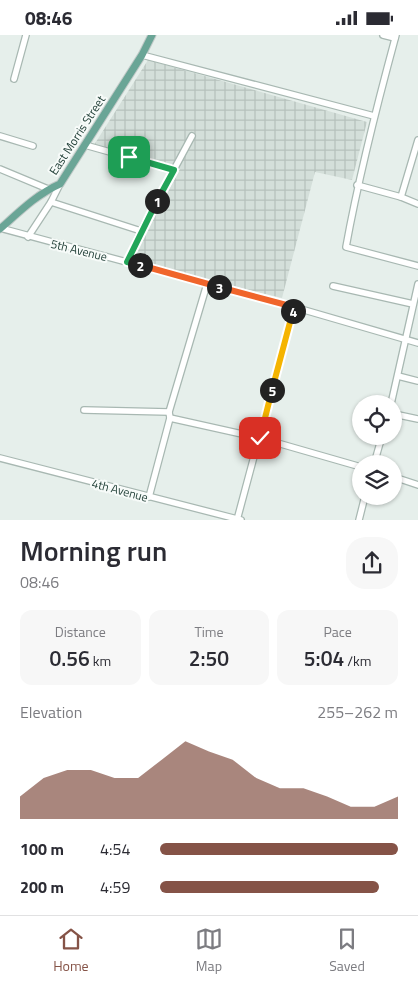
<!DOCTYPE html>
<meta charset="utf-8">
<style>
:root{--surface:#fff;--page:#f7f7f7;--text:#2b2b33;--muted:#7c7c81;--line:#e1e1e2;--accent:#855347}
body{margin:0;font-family:"Titillium Web",sans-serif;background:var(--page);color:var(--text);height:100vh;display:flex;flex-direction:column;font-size:19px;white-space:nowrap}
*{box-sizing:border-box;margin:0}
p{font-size:16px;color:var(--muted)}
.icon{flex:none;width:28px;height:28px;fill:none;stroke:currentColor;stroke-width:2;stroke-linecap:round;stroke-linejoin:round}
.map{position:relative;height:485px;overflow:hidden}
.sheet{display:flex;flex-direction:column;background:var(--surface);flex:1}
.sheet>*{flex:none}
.controls{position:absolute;left:352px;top:360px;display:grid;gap:10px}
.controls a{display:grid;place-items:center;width:50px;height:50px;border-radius:50%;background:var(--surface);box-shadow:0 1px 4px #0004;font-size:25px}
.pin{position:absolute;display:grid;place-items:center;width:42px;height:42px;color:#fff;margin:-21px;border-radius:10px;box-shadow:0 2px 8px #0006}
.km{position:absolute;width:25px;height:25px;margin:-12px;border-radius:50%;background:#222;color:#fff;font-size:14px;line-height:25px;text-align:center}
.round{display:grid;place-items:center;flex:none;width:52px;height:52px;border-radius:20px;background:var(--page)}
.head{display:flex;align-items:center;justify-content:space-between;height:85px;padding:0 20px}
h1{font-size:28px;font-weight:600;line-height:38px}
.metrics{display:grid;grid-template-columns:repeat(3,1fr);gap:8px;height:85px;padding:5px 20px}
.metrics div{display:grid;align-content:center;border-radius:12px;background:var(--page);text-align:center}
.metrics b{font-size:21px;font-weight:600}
.metrics small{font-size:14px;font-weight:400}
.metrics p{font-size:14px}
.chart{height:140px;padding:10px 20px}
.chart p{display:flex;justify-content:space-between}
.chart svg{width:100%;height:90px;margin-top:5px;fill:var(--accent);opacity:.7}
ul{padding:0 20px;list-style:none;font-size:16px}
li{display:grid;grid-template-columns:80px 60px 1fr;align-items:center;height:38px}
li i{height:12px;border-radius:6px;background:var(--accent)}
.status{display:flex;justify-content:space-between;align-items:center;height:35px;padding:0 25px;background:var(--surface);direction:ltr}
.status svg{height:14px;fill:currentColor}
.menu{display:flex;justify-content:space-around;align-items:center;height:70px;border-top:1px solid var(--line);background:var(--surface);font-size:14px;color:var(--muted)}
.menu a{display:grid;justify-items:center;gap:2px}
.menu .active{color:var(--accent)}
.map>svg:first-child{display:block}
.industrial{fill:url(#industrial-grid)}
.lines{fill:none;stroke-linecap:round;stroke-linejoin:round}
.minor-casing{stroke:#a8b8b2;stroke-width:8}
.major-casing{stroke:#c2cac8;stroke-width:9}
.minor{stroke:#fff;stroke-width:5.5}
.major{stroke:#6aa596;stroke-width:7}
.split-1-casing{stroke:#fff;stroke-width:10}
.split-2-casing{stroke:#fff;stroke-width:10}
.split-3-casing{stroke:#fff;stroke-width:10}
.split-4-casing{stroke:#fff;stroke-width:10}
.split-5-casing{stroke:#fff;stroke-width:10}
.split-6-casing{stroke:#fff;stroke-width:10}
.split-1{stroke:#22a559;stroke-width:6}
.split-2{stroke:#22a559;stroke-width:6}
.split-3{stroke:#f0652b;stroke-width:6}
.split-4{stroke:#f0652b;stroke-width:6}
.split-5{stroke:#f5b400;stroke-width:6}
.split-6{stroke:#f5b400;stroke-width:6}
.labels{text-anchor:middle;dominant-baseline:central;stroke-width:4;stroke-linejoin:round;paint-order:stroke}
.street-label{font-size:12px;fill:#24423a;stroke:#f7fbf9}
</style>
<div class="status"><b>08:46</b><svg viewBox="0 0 49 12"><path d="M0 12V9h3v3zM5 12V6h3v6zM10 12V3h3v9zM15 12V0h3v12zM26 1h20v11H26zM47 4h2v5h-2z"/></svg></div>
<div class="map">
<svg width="418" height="485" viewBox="0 0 418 485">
<defs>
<pattern id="industrial-grid" width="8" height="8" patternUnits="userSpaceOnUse" patternTransform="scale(1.25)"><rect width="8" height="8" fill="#d4dfda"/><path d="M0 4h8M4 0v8" fill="none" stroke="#b6c1bc"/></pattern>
</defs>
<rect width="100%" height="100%" fill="#e6efeb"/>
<polygon class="industrial" points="148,25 367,87 352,145 315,137 282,263 131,226 180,134 94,110"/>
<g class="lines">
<g class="minor-casing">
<g id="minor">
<polyline points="383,0 395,3"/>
<path d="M396,0c-19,70 -37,140 -50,212l72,19"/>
<polyline points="142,20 374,81"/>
<polyline points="14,44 26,0"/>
<polyline points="0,101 33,111"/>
<polyline points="85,110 174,135"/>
<polyline points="0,134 48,154"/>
<polyline points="357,150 401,162 418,169"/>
<polyline points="401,162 418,105"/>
<polyline points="51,167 141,196"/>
<polyline points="0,193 294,272 418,308"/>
<polyline points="28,202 51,167 60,149"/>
<polyline points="127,227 141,196 192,101"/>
<polyline points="333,251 413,269"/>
<polyline points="398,341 418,346"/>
<polyline points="391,369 418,249"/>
<polyline points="84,375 169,377"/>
<polyline points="394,379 418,384"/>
<polyline points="170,383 260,403 361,432"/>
<polyline points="0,423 241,485"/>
<polyline points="374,429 382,401"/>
<polyline points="394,442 418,450"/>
<polyline points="149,462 170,383 169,377 207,249"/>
<polyline points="237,485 294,272"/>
<polyline points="359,485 365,461"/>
</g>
</g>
<g class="major-casing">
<path id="major" d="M0,194c19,-17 37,-35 60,-45l82,-129 10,-20"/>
</g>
<use href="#minor" class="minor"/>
<use href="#major" class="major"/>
</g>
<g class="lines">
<g class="split-1-casing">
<polyline id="split-1" points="129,122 174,135 157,166"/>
</g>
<g class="split-2-casing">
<polyline id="split-2" points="140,230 127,227 157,166"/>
</g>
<g class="split-3-casing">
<polyline id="split-3" points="140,230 219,252"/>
</g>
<g class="split-4-casing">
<polyline id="split-4" points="219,252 294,272 293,276"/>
</g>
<g class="split-5-casing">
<polyline id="split-5" points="272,355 293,276"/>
</g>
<g class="split-6-casing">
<polyline id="split-6" points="260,403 272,355"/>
</g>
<use href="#split-1" class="split-1"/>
<use href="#split-2" class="split-2"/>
<use href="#split-3" class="split-3"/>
<use href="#split-4" class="split-4"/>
<use href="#split-5" class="split-5"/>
<use href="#split-6" class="split-6"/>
</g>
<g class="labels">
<g class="street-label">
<text transform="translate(77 100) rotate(-57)">East Morris Street</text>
<text transform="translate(79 215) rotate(14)">5th Avenue</text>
<text transform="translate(120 455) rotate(15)">4th Avenue</text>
</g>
</g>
</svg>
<div class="controls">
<a><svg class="icon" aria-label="locate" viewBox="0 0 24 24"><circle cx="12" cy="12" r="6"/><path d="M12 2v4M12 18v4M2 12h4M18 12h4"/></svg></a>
<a><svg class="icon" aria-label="layers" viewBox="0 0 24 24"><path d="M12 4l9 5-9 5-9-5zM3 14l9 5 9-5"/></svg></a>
</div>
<div class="pin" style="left:129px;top:122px;background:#1e9e55"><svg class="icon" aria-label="arrive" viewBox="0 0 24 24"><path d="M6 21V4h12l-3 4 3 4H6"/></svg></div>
<div class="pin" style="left:260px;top:403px;background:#d93025"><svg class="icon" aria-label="check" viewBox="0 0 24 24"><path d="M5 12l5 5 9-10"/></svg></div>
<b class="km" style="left:157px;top:166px">1</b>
<b class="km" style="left:140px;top:230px">2</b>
<b class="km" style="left:219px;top:252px">3</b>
<b class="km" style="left:293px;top:276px">4</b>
<b class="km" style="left:272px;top:355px">5</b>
</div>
<section class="sheet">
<div class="head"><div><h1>Morning run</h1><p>08:46</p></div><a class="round"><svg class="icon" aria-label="share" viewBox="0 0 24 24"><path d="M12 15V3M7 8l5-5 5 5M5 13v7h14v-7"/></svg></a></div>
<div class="metrics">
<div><p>Distance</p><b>0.56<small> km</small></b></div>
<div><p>Time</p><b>2:50</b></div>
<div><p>Pace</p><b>5:04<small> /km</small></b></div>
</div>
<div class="chart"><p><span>Elevation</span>255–262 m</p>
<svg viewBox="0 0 160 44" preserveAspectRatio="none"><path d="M0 44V33L10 24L20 20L30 20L40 24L50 24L60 15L70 6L80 11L90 15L100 24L110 29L120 29L130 33L140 38L150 38L160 33V44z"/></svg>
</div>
<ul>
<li><b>100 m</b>4:54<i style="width:100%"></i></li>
<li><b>200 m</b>4:59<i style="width:92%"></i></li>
</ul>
</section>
<nav class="menu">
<a class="active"><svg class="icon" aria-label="home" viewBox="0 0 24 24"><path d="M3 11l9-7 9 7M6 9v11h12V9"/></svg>Home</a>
<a><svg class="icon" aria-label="map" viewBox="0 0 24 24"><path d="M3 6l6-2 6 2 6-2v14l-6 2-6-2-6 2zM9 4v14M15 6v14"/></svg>Map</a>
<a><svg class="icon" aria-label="saved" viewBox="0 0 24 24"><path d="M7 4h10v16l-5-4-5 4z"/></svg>Saved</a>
</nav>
